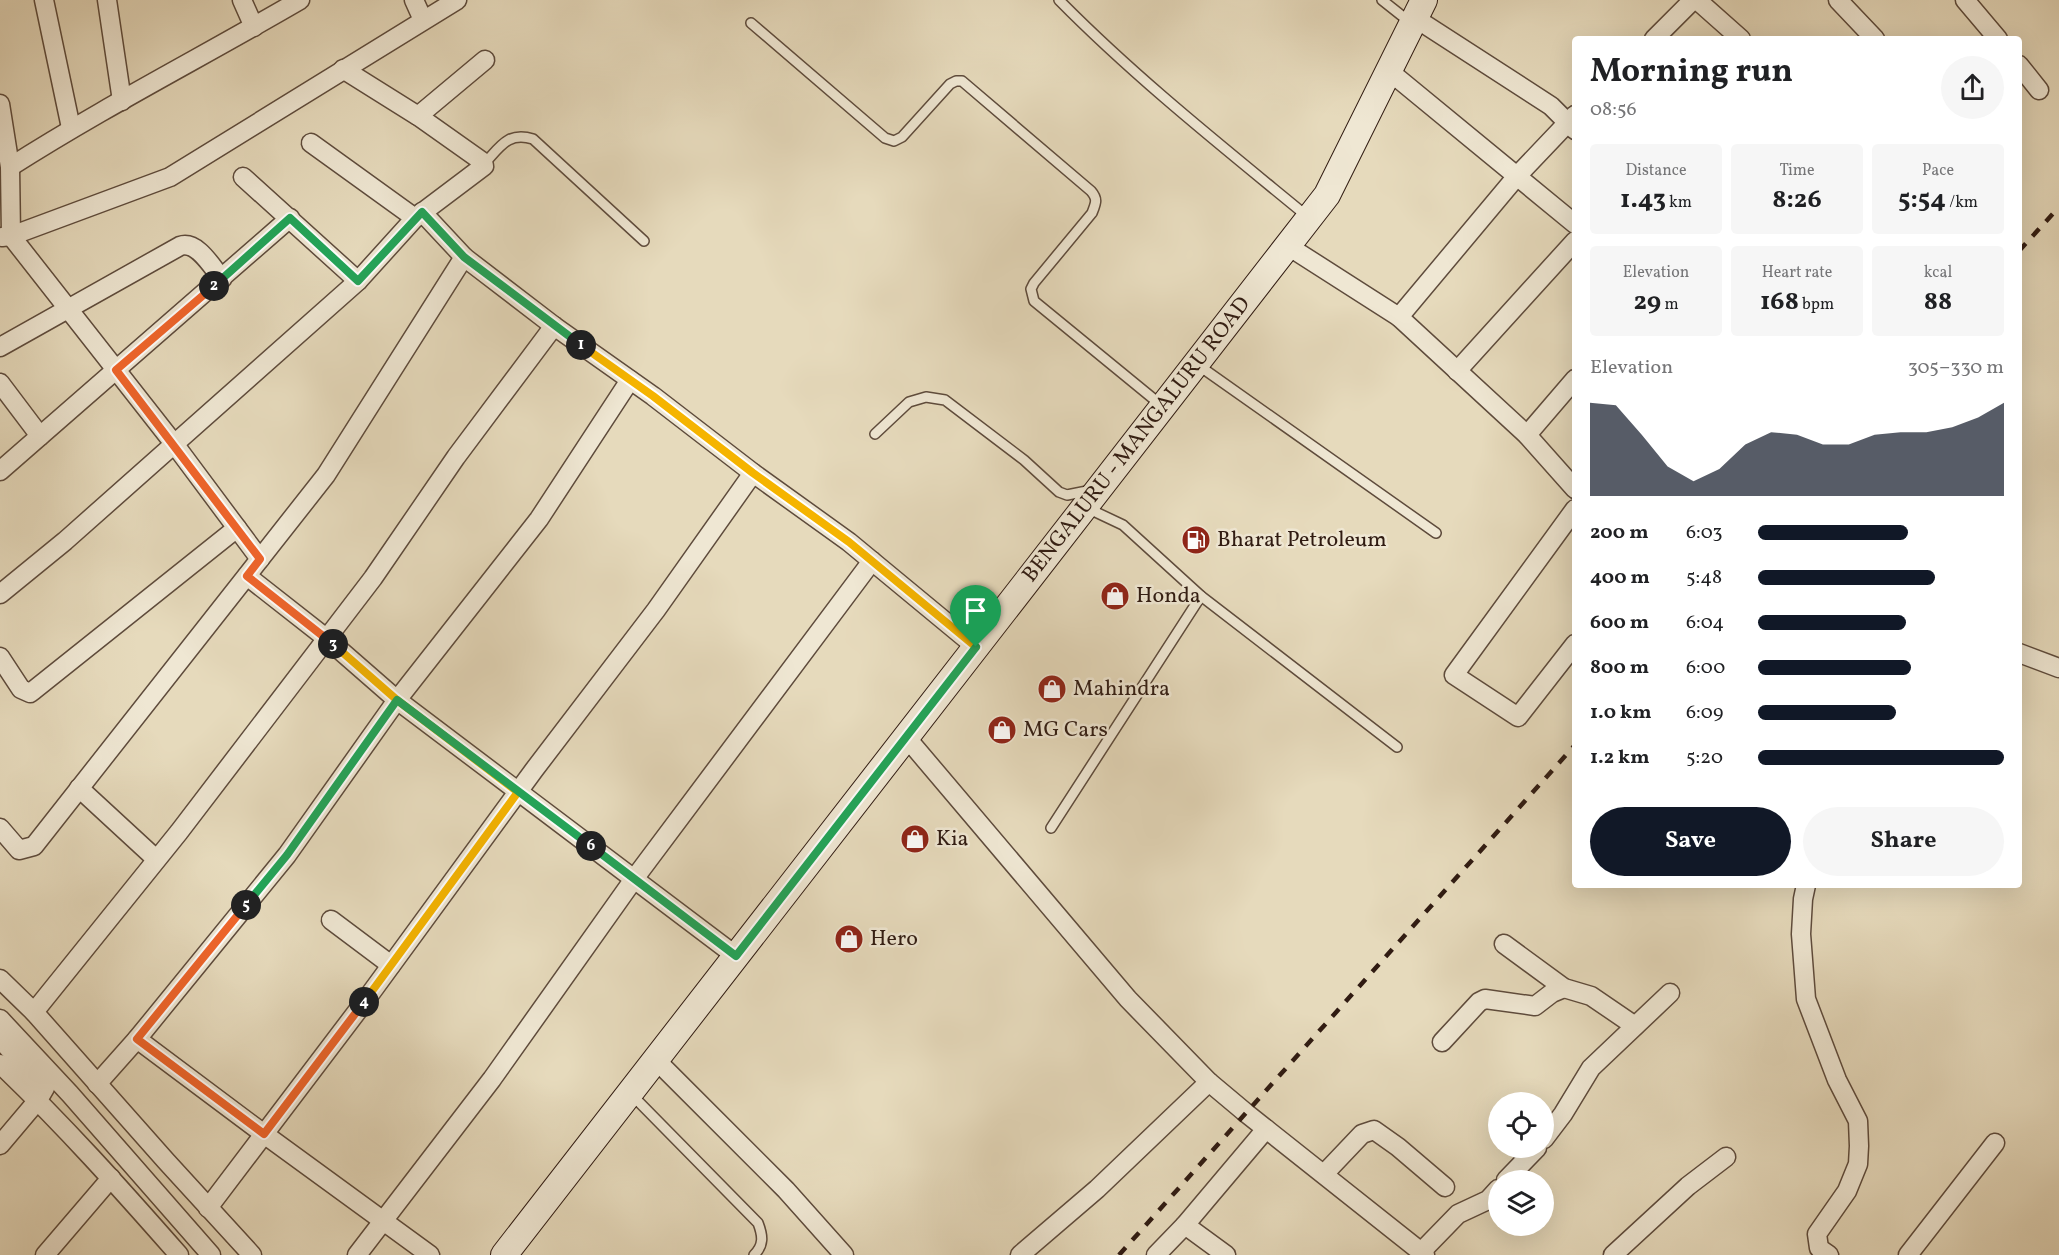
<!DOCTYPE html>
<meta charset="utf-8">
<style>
:root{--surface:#fff;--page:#f6f6f6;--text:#202124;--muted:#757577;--accent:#111827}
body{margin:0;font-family:Vollkorn,serif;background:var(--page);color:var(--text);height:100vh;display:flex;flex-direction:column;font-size:22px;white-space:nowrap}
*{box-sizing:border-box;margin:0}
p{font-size:20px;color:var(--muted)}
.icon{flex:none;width:33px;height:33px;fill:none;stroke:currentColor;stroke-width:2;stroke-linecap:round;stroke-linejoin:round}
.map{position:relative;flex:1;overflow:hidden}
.details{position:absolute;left:1572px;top:36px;width:450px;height:852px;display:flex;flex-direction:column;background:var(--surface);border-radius:6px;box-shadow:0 6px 24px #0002}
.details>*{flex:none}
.buttons{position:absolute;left:1488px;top:1092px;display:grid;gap:12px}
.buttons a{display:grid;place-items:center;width:66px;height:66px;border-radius:50%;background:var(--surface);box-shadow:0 6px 24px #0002;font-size:30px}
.pin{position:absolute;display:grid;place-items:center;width:51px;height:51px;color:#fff;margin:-62px -26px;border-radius:50% 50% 50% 0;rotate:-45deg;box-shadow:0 0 6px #0007}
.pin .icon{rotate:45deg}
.km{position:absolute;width:30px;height:30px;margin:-15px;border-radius:50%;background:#222;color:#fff;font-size:16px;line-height:30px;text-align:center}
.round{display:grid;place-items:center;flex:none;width:63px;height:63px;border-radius:32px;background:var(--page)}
.headline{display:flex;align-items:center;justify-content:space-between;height:102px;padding:0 18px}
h1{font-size:33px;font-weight:700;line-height:45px}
.figures{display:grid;grid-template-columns:repeat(3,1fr);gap:9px;height:102px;padding:6px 18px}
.figures div{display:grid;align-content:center;border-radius:6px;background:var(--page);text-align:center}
.figures b{font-size:26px;font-weight:700}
.figures small{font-size:16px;font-weight:400}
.figures p{font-size:16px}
.chart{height:168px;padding:12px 18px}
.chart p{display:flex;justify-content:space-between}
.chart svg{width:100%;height:108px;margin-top:6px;fill:var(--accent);opacity:.7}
.button{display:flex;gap:12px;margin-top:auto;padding:12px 18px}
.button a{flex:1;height:69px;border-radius:36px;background:var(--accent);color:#fff;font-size:24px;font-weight:700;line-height:69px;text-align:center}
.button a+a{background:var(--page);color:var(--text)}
ul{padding:0 18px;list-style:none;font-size:20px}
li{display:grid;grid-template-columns:96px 72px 1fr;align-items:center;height:45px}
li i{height:15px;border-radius:8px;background:var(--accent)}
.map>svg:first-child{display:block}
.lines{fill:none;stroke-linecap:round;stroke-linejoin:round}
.lane-casing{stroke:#5e4b3c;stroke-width:12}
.street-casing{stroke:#5e4b3c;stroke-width:21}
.secondary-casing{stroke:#301b12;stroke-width:28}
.lane{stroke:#efe7d3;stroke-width:9}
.street{stroke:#efe7d3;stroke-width:18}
.secondary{stroke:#efe7d3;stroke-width:26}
.rail{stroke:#301b12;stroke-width:4.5;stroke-dasharray:10 10;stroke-linecap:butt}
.split-1-casing{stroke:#fff;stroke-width:12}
.split-2-casing{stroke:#fff;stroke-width:12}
.split-3-casing{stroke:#fff;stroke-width:12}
.split-4-casing{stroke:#fff;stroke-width:12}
.split-5-casing{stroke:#fff;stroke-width:12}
.split-6-casing{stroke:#fff;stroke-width:12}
.split-7-casing{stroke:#fff;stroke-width:12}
.split-1{stroke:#f5b400;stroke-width:8}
.split-2{stroke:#22a559;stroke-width:8}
.split-3{stroke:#f0652b;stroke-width:8}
.split-4{stroke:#f5b400;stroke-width:8}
.split-5{stroke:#f0652b;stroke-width:8}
.split-6{stroke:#22a559;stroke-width:8}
.split-7{stroke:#22a559;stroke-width:8}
.labels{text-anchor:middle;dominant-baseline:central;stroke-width:5;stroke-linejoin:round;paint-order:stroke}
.street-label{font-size:22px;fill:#301b12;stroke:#efe7d3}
.poi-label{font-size:22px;fill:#301b12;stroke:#efe7d3;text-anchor:start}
</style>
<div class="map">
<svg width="2059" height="1255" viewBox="0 0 2059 1255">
<rect width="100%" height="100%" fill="#e6dabc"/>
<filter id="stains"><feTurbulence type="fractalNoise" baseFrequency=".00333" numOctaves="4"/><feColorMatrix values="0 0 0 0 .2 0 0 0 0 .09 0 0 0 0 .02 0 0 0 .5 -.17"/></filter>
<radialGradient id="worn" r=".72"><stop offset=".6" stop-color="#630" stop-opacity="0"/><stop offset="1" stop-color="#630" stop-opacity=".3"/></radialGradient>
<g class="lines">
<g class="lane-casing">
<g id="lane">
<path d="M1059,0c78,79 164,147 249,217"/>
<polyline points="1382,0 1411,23"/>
<path d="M751,23l134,115 9,3 8,-4 48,-53 6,-3h6l129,110c7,8 5,12 1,22l-58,70 -3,6 3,12 127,104"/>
<path d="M484,164c16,-17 24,-33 49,-25l111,102"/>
<polyline points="1198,365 1436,533"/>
<polyline points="875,434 909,402 926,397 945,400 1024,460 1059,492 1067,495 1092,490"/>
<polyline points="1087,508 1123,525 1201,596 1397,747"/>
<polyline points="1051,828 1201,596"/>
<path d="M632,1095l126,128c5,13 6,22 -4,32"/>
</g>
</g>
<g class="street-casing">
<g id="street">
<polyline points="44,0 71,128"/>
<polyline points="107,0 122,101"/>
<polyline points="242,0 254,27"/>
<polyline points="414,0 423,20"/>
<polyline points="1697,0 1741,39"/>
<polyline points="1838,0 1875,39"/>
<polyline points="1965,0 1998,39"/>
<polyline points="1415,18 1551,106 1575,130"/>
<polyline points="1654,39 1693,0"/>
<polyline points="2019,65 2039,90"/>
<polyline points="1389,71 1575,224"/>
<polyline points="0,104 10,167 11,236 175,445 260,559"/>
<polyline points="418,116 485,60"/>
<polyline points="311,143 415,218 484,166 483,162 418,116 343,69"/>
<path d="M10,167c94,-60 194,-111 290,-167"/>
<polyline points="243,177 358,281"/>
<polyline points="422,212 464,257"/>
<polyline points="2,237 11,236 170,177 457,0"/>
<polyline points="1288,246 1399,317 1527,435 1575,489"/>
<polyline points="1399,317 1517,176 1575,115"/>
<path d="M0,347l180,-101c17,-6 32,21 42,33"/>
<polyline points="1457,371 1575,241"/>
<polyline points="0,383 40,436"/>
<polyline points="1527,435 1575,379"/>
<polyline points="0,471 290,218"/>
<polyline points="1575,509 1454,675 1518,717 1575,644"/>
<polyline points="247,576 326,638 397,700 736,956"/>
<polyline points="0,594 65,541 358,281 415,218"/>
<polyline points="2019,653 2059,668"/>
<polyline points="0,657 21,689 30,693 34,690 237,528"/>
<polyline points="906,737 1128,999 1209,1082 1246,1113 1425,1255"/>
<polyline points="79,788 156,859"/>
<polyline points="0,828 19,850 34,846 326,475 464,257 554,326 653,396 753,473 849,542 976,647"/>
<polyline points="1806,885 1803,899 1801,934 1806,999 1837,1080 1858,1121 1859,1146 1858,1164 1847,1191 1817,1234 1819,1248 1829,1255"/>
<polyline points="331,920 391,965"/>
<polyline points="1504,944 1564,988 1591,996 1635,1026"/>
<polyline points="0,979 34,1012 166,1161 252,1255"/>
<polyline points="34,1012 179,832 373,578 456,457 554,326"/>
<polyline points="0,1019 70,1094 211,1255"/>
<polyline points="0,1039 45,1088 38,1100 0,1145"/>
<polyline points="137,1039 264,1134 430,1255"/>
<polyline points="1442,1042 1479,1002 1485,999 1535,1006 1552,993 1564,988"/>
<polyline points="656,1060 786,1190 844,1255"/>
<path d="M0,1064c63,60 121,125 179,191"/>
<polyline points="97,1084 137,1039 287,855 397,700 539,519 630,380"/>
<polyline points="1544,1139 1563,1114 1591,1068 1670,993"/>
<polyline points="1324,1174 1362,1134 1374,1130 1398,1147 1445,1187"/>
<polyline points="1506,1180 1537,1148"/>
<polyline points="208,1208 365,1001 534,770 656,610 753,473"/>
<polyline points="1185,1225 1226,1255"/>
<polyline points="1421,1252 1458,1214 1488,1200 1498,1189"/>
<polyline points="45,1255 111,1178"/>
<polyline points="357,1255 492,1079 634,879 872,561"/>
<polyline points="1020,1255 1097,1189 1209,1082"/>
<polyline points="1156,1255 1185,1225 1266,1129"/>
<polyline points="1613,1255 1688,1186 1726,1157"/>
<polyline points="1908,1255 1995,1143"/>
</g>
</g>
<g class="secondary-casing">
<polyline id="secondary" points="504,1255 1327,195 1424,0"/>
</g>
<use href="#lane" class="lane"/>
<use href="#street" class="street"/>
<use href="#secondary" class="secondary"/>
<g class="rail">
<polyline points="2019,251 2059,207"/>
<polyline points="1119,1255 1575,745"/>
</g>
</g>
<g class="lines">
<g class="split-1-casing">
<polyline id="split-1" points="581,345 653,396 753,473 849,542 976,647"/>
</g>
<g class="split-2-casing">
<polyline id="split-2" points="214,286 290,218 358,281 422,212 464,257 581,345"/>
</g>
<g class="split-3-casing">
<polyline id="split-3" points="214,286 116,370 260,559 247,576 333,644"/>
</g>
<g class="split-4-casing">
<polyline id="split-4" points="333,644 397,700 518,792 364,1002"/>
</g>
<g class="split-5-casing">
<polyline id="split-5" points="246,905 137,1039 264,1134 364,1002"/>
</g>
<g class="split-6-casing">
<polyline id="split-6" points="246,905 287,855 397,700 591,846"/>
</g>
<g class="split-7-casing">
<polyline id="split-7" points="591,846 736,956 976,647"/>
</g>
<use href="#split-1" class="split-1"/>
<use href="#split-2" class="split-2"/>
<use href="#split-3" class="split-3"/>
<use href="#split-4" class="split-4"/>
<use href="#split-5" class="split-5"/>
<use href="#split-6" class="split-6"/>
<use href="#split-7" class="split-7"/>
</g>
<defs>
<g id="fuel-disc" transform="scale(1.5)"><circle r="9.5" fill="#8f2418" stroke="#efe7d3"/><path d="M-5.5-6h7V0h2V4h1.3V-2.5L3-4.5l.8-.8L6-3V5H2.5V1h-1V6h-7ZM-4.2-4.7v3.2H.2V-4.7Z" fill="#fff"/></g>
<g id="shop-disc" transform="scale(1.5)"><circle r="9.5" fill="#8f2418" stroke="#efe7d3"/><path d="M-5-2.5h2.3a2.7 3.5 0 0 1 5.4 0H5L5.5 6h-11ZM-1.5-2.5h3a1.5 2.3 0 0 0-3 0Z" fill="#fff"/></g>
</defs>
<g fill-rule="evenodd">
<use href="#fuel-disc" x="1196" y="540"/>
<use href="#shop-disc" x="1115" y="596"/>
<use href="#shop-disc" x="1052" y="689"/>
<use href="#shop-disc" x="1002" y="730"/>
<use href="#shop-disc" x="915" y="839"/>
<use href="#shop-disc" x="849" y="939"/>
</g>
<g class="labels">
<g class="street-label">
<text transform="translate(1137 440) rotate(-52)">BENGALURU - MANGALURU ROAD</text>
</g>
<g class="poi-label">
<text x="1217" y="540">Bharat Petroleum</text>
<text x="1136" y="596">Honda</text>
<text x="1073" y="689">Mahindra</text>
<text x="1023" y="730">MG Cars</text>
<text x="936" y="839">Kia</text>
<text x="870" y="939">Hero</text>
</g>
</g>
<rect width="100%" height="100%" filter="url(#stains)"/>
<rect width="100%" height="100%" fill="url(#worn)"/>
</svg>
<div class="buttons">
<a><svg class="icon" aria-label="locate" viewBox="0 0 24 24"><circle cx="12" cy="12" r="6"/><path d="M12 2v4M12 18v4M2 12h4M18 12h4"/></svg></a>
<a><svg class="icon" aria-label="layers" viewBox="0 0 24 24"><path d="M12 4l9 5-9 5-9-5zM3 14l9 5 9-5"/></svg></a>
</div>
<div class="pin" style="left:976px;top:647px;background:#1e9e55"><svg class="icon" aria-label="arrive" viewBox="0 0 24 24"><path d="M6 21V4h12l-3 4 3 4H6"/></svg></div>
<b class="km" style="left:581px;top:345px">1</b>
<b class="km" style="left:214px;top:286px">2</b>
<b class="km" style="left:333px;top:644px">3</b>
<b class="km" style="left:364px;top:1002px">4</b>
<b class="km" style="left:246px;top:905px">5</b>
<b class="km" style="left:591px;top:846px">6</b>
<section class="details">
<div class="headline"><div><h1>Morning run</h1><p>08:56</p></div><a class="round"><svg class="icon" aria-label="share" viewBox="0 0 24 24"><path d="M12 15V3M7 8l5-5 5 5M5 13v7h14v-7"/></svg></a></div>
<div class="figures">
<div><p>Distance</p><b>1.43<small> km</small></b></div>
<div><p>Time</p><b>8:26</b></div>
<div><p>Pace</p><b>5:54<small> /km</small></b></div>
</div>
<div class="figures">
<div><p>Elevation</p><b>29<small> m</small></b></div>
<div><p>Heart rate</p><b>168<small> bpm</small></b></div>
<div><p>kcal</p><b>88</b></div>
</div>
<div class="chart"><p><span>Elevation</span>305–330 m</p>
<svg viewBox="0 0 160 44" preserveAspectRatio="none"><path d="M0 44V6L10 7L20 19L30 32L40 38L50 33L60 23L70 18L80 19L90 23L100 23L110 19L120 18L130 18L140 16L150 12L160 6V44z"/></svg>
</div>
<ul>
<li><b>200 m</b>6:03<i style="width:61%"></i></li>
<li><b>400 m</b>5:48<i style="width:72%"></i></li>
<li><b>600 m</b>6:04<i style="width:60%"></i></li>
<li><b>800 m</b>6:00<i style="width:62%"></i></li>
<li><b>1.0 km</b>6:09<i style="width:56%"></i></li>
<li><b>1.2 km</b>5:20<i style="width:100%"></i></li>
</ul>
<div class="button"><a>Save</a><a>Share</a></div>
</section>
</div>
